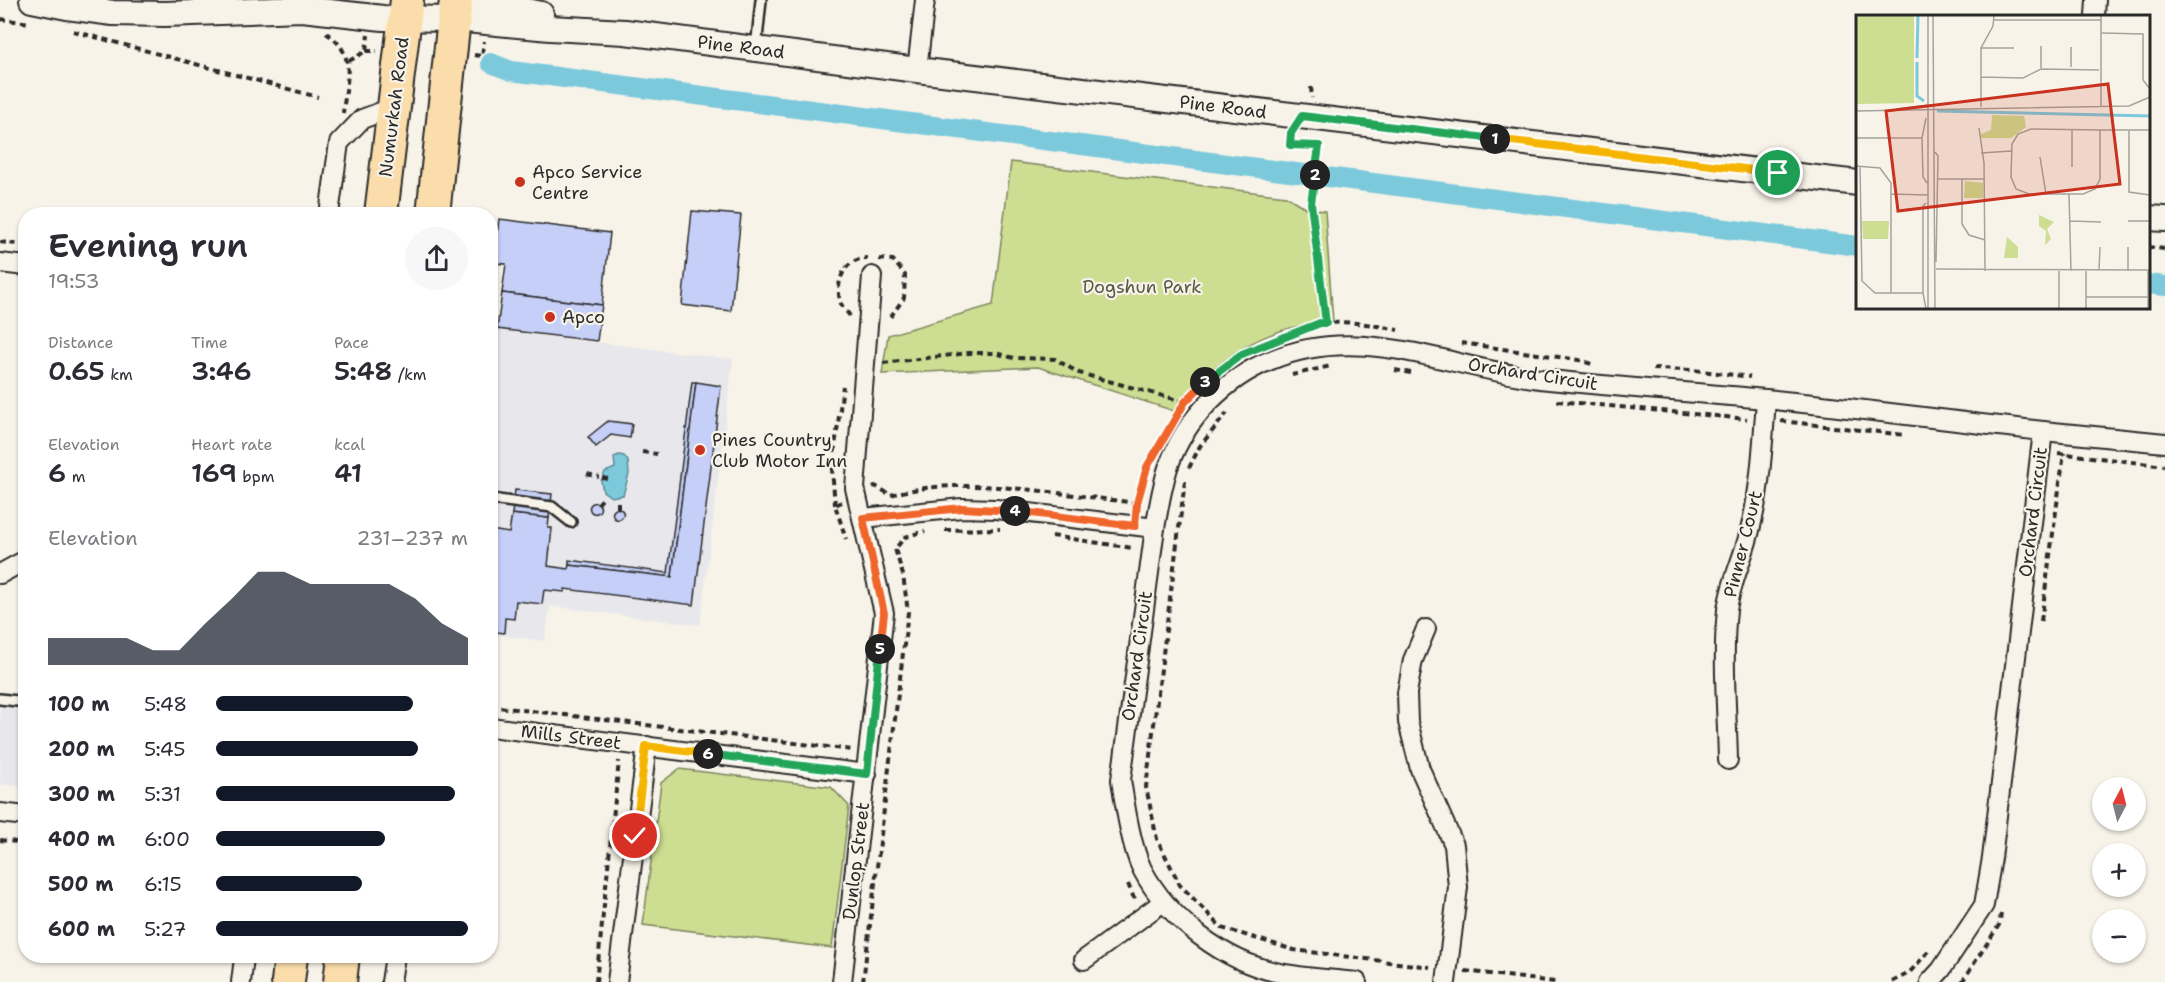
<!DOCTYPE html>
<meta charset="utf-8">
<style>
:root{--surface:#fff;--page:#f7f7f7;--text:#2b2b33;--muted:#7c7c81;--accent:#111827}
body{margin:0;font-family:"Shantell Sans",sans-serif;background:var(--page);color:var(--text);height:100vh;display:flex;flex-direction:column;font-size:22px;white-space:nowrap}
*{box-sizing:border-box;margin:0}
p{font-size:20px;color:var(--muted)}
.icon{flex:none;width:33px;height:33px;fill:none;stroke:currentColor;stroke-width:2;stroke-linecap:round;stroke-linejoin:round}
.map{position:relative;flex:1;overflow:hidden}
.details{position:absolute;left:18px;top:207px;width:480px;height:756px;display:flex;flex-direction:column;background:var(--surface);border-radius:24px;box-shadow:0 2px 4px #0004}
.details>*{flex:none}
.needle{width:39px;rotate:7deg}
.controls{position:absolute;left:2092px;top:777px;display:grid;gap:12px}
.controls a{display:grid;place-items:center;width:54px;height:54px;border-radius:50%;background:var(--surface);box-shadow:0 2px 4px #0004;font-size:30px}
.pin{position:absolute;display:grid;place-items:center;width:51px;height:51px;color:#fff;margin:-26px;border:3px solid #fff;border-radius:50%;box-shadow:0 2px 6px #0007}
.km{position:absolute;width:30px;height:30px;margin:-15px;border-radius:50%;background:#222;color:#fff;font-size:16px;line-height:30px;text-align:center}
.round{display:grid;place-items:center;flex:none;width:63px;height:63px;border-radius:32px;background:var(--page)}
.summary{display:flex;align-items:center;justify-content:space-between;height:102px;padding:0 30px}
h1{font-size:33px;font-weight:600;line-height:45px}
.figures{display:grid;grid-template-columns:repeat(3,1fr);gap:9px;height:102px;padding:6px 30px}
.figures div{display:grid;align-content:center}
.figures b{font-size:26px;font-weight:600}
.figures small{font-size:16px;font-weight:400}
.figures p{font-size:16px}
.chart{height:168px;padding:12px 30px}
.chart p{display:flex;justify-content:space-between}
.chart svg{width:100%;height:108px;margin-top:6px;fill:var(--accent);opacity:.7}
ul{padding:0 30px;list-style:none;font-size:20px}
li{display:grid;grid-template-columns:96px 72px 1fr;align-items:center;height:45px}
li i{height:15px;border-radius:8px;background:var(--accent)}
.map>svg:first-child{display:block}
.built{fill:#e8e8ec}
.green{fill:#cddd91;stroke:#7c845e;stroke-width:1.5}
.water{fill:#7cc9dc;stroke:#5c8a95;stroke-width:1.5}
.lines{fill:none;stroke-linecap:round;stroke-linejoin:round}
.canal{stroke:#7cc9dc;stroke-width:20}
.building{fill:#c5cff7;stroke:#2b2b2b;stroke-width:1.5}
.lane-casing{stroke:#2b2b2b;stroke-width:14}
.street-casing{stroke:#2b2b2b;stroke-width:22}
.secondary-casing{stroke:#2b2b2b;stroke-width:28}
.highway-casing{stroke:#2b2b2b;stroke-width:36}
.path{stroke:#2b2b2b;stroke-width:4;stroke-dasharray:6 4.5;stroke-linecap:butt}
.lane{stroke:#f7f3e8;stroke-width:9}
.street{stroke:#f7f3e8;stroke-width:18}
.secondary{stroke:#f7f3e8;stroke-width:24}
.highway{stroke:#fbddab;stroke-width:32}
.split-1-casing{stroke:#fff;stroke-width:12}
.split-2-casing{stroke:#fff;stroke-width:12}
.split-3-casing{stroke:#fff;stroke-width:12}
.split-4-casing{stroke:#fff;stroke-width:12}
.split-5-casing{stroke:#fff;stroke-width:12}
.split-6-casing{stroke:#fff;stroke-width:12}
.split-7-casing{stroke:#fff;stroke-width:12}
.split-1{stroke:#f5b400;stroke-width:8}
.split-2{stroke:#22a559;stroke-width:8}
.split-3{stroke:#22a559;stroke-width:8}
.split-4{stroke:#f0652b;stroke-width:8}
.split-5{stroke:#f0652b;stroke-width:8}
.split-6{stroke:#22a559;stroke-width:8}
.split-7{stroke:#f5b400;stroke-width:8}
.poi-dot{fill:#c8321e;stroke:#f7f3e8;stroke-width:2}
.labels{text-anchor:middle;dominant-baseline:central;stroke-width:4.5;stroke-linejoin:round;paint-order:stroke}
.street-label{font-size:18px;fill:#2b2b2b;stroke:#f7f3e8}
.poi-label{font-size:18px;fill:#2b2b2b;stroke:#f7f3e8;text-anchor:start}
.park-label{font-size:18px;fill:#545844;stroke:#f7f3e8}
.inset-river{fill:none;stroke:#7cc9dc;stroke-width:3}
.inset-road{fill:none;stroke:#a5a39c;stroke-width:1.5}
.view{fill:#c8321e;fill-opacity:0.15;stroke:#c8321e;stroke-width:3}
.inset-edge{fill:none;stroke:#2b2b2b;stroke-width:3}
</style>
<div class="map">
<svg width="2165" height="982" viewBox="0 0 2165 982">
<rect width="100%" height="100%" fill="#f7f3e8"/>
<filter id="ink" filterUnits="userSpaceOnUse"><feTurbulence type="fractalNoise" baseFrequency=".0167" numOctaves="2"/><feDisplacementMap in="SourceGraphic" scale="12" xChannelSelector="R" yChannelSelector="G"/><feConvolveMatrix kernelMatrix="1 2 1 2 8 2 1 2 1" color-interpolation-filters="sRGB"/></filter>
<g filter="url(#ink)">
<g class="built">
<polygon points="491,329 733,359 700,625 550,606 545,641 491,634"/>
<polygon points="0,705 25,708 25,787 0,784"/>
</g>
<g class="green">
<path d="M1011,162l275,34 21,13 18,2 8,111c-14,2 -29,2 -42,6 -48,12 -87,45 -117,83l-136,-44 -156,7 6,-39 105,-30z"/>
<polygon points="679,769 831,787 849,806 832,948 643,925 661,783"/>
</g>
<polygon class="water" points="619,455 624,456 628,461 629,474 623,495 611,497 603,491 601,481 605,472 615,468 614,457"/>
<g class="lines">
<g class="canal">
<polyline points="491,63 511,71 1858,246"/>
<polyline points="2148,284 2165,286"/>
</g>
</g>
<g class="building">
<polygon points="692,211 741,215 731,311 682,305"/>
<polygon points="499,219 610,233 602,305 502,293 506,264 494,263"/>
<polygon points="502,293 602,305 597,341 497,329"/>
<polygon points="692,382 696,382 672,577 569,565 569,560 668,573"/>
<polygon points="696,382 721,386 694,605 565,589 565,592 544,590 542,604 516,601 514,619 505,618 504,633 490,631 490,530 509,533 512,514 549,518 548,528 552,528 548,566 568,569 569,565 672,577"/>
<polygon points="608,421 632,424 630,438 611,435 596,447 588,437"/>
<polygon points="515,490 552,494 549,518 512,514"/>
<circle cx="595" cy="508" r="5.5"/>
<circle cx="618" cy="514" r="5.5"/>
</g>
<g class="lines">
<g class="lane-casing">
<g id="lane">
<polyline points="756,49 761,0"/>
<polyline points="490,499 552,507 571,522"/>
<polyline points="0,699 26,702"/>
</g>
</g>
<g class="street-casing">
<g id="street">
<polyline points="2095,16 2096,0"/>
<polyline points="917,70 925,0"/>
<polyline points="329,214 339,143 362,119 394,107"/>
<polyline points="0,263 26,266"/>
<polyline points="2043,431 2165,443"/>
<polyline points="863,518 962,508 996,509 1155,528"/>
<polyline points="0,574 22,562"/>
<polyline points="1426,629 1413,660 1407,693 1408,722 1420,769 1454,845 1458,887 1446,982"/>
<polyline points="490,727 867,774"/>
<path d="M1728,760c-1,-49 -6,-101 -1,-150 4,-30 18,-55 24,-84 10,-41 12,-85 15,-127"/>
<polyline points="0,813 26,816"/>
<polyline points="1084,960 1163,902"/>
<polyline points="241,982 244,958 247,956"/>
<polyline points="391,982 395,956"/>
<polyline points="617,982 647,746"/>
<polyline points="842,982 884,613 855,488 872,276"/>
<path d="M1357,982c-25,-3 -52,-4 -77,-9 -56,-11 -112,-54 -138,-104 -11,-23 -17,-64 -21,-89l34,-252c4,-21 7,-43 14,-63 16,-46 57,-87 102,-105 91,-38 177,8 269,19 75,8 150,13 225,20 92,9 185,22 278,32l-51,427 -8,47 -43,65 -11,12"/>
</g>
</g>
<g class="secondary-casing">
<g id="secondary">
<polyline points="32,0 67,7 113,13 165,14 302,9 383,18 455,19 550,28 625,32 917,70 1858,183"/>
<polyline points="458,0 504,6 541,14"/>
<polyline points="2148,218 2165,219"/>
</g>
</g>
<g class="highway-casing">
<g id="highway">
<polyline points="381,214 407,0"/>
<polyline points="433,214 456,0"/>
<polyline points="288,982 291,956"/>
<polyline points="340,982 343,956"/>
</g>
</g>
<g class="path">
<polyline points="0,19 30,23"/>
<polyline points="73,31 318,97"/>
<path d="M326,33c32,21 20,48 17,80"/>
<polyline points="366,51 377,51"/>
<polyline points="474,55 482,56 484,41"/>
<polyline points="349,61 366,51 368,35"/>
<polyline points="1311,87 1312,98"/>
<polyline points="1291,136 1290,145 1319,146 1311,203 1326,324"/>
<polyline points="0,242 26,245"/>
<polyline points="2148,247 2165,249"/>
<polyline points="879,259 893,260 905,275 904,298 889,319"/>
<path d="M850,316c-2,-3 -7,-8 -9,-12 -7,-21 3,-46 27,-46"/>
<path d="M1302,330c35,-13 61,-7 96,0"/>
<polyline points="1461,343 1579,360 1595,365"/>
<polyline points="883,363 969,353 995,353 1014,358 1055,359 1079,373 1185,402"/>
<polyline points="1653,369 1694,370 1750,377"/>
<polyline points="1395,370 1411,373"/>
<polyline points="1292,375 1331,366"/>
<polyline points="1557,401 1747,419"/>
<polyline points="1781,421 1905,435"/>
<polyline points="642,452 657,454"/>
<polyline points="2058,453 2165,466"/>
<polyline points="1189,468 1200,446 1227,413"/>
<polyline points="587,474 599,477"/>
<polyline points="602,478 608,479"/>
<polyline points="1185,481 1146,787 1157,839 1180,885 1222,928 1294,950 1430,967"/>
<polyline points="873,487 875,486 891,495"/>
<path d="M891,495c70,-21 173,0 246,8"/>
<polyline points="842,502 835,505 846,539"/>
<polyline points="598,504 604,497"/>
<polyline points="835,505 832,469 843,386"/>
<polyline points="618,508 618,500"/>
<polyline points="1136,508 1148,464"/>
<polyline points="945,530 1000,529"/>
<polyline points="1052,536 1133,548"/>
<polyline points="2041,621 2064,453"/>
<polyline points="490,706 853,750"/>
<polyline points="0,840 26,843"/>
<polyline points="1128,884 1133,896 1137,901"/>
<polyline points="1465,971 1555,982"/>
<polyline points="596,982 619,761"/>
<polyline points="863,982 908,612 903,575 895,549 905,537 925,531"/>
<polyline points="1892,982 1909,973 1930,950"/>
<polyline points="1962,982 1999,925 2001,914"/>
</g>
<use href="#lane" class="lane"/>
<use href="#street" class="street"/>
<use href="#secondary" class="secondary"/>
<use href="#highway" class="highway"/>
</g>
</g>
<g class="lines" filter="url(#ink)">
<g class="split-1-casing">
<polyline id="split-1" points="1495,139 1778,173"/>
</g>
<g class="split-2-casing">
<polyline id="split-2" points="1315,175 1319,146 1290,145 1291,133 1302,116 1495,139"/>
</g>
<g class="split-3-casing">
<polyline id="split-3" points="1205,382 1242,354 1320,323 1326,323 1311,203 1315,175"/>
</g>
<g class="split-4-casing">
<polyline id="split-4" points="1015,511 1135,526 1137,503 1147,467 1185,402 1205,382"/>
</g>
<g class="split-5-casing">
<polyline id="split-5" points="880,649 884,613 863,518 962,508 1015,511"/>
</g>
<g class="split-6-casing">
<polyline id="split-6" points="708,754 867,774 880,649"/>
</g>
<g class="split-7-casing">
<polyline id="split-7" points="635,836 646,746 708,754"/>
</g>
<use href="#split-1" class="split-1"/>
<use href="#split-2" class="split-2"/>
<use href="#split-3" class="split-3"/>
<use href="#split-4" class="split-4"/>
<use href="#split-5" class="split-5"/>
<use href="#split-6" class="split-6"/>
<use href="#split-7" class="split-7"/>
</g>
<g class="poi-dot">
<circle cx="520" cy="182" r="6"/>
<circle cx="550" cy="317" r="6"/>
<circle cx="700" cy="450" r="6"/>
</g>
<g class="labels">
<g class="street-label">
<text transform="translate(741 47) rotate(7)">Pine Road</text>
<text transform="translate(394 107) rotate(-83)">Numurkah Road</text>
<text transform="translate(1223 107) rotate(7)">Pine Road</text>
<text transform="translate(1533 374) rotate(9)">Orchard Circuit</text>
<text transform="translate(2033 512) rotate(-83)">Orchard Circuit</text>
<text transform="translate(1743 544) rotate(-76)">Pinner Court</text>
<text transform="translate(1137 656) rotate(-82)">Orchard Circuit</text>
<text transform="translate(571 737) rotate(7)">Mills Street</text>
<text transform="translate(856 861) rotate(-83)">Dunlop Street</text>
</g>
<g class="poi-label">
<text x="532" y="172">Apco Service<tspan x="532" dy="21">Centre</tspan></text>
<text x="562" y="317">Apco</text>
<text x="712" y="440">Pines Country<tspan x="712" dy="21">Club Motor Inn</tspan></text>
</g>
<g class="park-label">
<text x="1142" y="287">Dogshun Park</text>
</g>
</g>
<g transform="translate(1856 15)">
<rect width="294" height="294" fill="#f7f3e8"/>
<path d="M0,0h58v88l-58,1zM136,100l32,1 2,11 -15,11h-30v-4l10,-4zM109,166l18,2v15h-19zM183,200l15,7 -7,7 4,10 -6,6 1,-14 -7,-5zM6,206h27l-1,18h-25zM151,222l11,10v11h-14z" fill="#cddd91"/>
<path class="inset-river" d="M61,43l1,-43M61,47v34l7,5M81,96l213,5"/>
<path class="inset-road" d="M77,0l2,294M138,5h107M246,18l41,1v46l7,9M185,31v22M125,33h33M215,52v-20M125,62l42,1 18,-9 58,1M245,91v-91M125,92v-59l12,-22 1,-11M40,94l32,-4M0,96l273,-5 21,-9M70,103l-4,20 1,39 4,6M123,113l5,35 1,108M175,114l69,1v49l-5,10 -12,5h-54l-13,-5 -5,-12 1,-33 6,-10zM216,115v37M244,115h50M273,116v61l21,3M0,123h66M79,137l3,4 -2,106M125,138l30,-2M184,142l6,37M0,151l24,2 11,15v110M4,151l2,115 13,12h48M82,164h46M106,164v45l7,11 16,5M35,179l37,1M213,179l2,77M70,188l-3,3v87l3,16M214,206l31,1M272,206h22M80,254l214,1M243,255l1,-23M203,256v38M230,256v38M272,256v-24M292,256v38M230,282h62M72,294v-294"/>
<path class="view" d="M252,69l12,100 -222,27 -12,-100z"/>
<rect width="294" height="294" class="inset-edge"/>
</g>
</svg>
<div class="controls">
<a><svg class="needle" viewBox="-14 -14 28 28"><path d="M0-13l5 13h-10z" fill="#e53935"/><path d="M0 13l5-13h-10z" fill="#7c7c81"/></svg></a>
<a>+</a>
<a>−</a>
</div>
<div class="pin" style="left:1778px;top:173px;background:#1e9e55"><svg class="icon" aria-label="arrive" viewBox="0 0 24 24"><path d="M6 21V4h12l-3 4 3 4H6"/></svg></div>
<div class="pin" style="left:635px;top:836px;background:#d93025"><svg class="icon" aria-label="check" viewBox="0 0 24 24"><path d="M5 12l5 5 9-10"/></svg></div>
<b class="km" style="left:1495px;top:139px">1</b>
<b class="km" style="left:1315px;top:175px">2</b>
<b class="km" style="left:1205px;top:382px">3</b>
<b class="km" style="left:1015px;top:511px">4</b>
<b class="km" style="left:880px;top:649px">5</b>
<b class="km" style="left:708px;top:754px">6</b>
<section class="details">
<div class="summary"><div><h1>Evening run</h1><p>19:53</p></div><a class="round"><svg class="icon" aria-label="share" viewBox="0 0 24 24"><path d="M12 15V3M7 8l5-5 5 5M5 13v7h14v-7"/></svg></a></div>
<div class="figures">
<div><p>Distance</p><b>0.65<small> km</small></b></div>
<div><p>Time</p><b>3:46</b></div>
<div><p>Pace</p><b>5:48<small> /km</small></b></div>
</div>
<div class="figures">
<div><p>Elevation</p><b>6<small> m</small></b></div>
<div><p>Heart rate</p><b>169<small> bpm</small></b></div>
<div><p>kcal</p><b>41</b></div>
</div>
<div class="chart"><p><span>Elevation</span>231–237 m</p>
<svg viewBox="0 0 160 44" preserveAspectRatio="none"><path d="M0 44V33L10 33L20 33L30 33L40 38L50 38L60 27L70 17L80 6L90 6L100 11L110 11L120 11L130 11L140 17L150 27L160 33V44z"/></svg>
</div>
<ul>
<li><b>100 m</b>5:48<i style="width:78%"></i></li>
<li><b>200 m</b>5:45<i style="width:80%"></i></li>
<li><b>300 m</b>5:31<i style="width:95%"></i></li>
<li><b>400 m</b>6:00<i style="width:67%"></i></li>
<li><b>500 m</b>6:15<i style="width:58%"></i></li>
<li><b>600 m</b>5:27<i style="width:100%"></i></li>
</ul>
</section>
</div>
